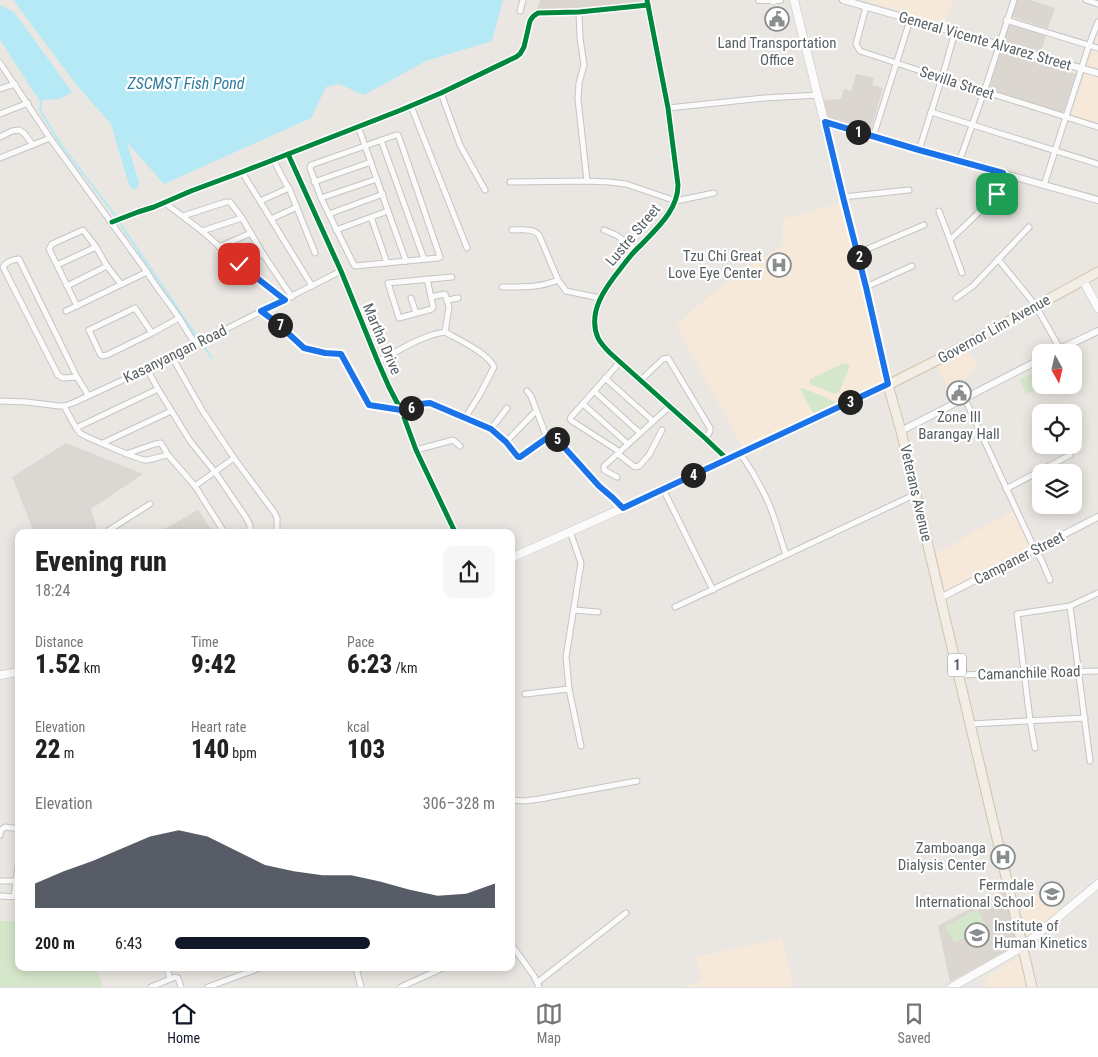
<!DOCTYPE html>
<meta charset="utf-8">
<style>
:root{--surface:#fff;--page:#f6f6f6;--text:#222;--muted:#767676;--line:#e0e0e0;--accent:#111827}
body{margin:0;font-family:"Roboto Condensed",sans-serif;background:var(--page);color:var(--text);height:100vh;display:flex;flex-direction:column;font-size:19px;white-space:nowrap}
*{box-sizing:border-box;margin:0}
p{font-size:16px;color:var(--muted)}
.icon{flex:none;width:28px;height:28px;fill:none;stroke:currentColor;stroke-width:2;stroke-linecap:round;stroke-linejoin:round}
.map{position:relative;flex:1;overflow:hidden}
.details{position:absolute;left:15px;top:529px;width:500px;height:442px;display:flex;flex-direction:column;background:var(--surface);border-radius:10px;box-shadow:0 2px 12px #0003}
.details>*{flex:none}
.needle{width:32px;rotate:172deg}
.buttons{position:absolute;left:1032px;top:344px;display:grid;gap:10px}
.buttons a{display:grid;place-items:center;width:50px;height:50px;border-radius:10px;background:var(--surface);box-shadow:0 2px 12px #0003;font-size:25px}
.pin{position:absolute;display:grid;place-items:center;width:42px;height:42px;color:#fff;margin:-21px;border-radius:10px;box-shadow:0 2px 8px #0006}
.km{position:absolute;width:25px;height:25px;margin:-12px;border-radius:50%;background:#222;color:#fff;font-size:14px;line-height:25px;text-align:center}
.round{display:grid;place-items:center;flex:none;width:52px;height:52px;border-radius:10px;background:var(--page)}
.headline{display:flex;align-items:center;justify-content:space-between;height:85px;padding:0 20px}
h1{font-size:28px;font-weight:800;line-height:38px}
.stats{display:grid;grid-template-columns:repeat(3,1fr);gap:8px;height:85px;padding:5px 20px}
.stats div{display:grid;align-content:center}
.stats b{font-size:25px;font-weight:800}
.stats small{font-size:14px;font-weight:400}
.stats p{font-size:14px}
.chart{height:140px;padding:10px 20px}
.chart p{display:flex;justify-content:space-between}
.chart svg{width:100%;height:90px;margin-top:5px;fill:var(--accent);opacity:.7}
ul{padding:0 20px;list-style:none;font-size:16px}
li{display:grid;grid-template-columns:80px 60px 1fr;align-items:center;height:38px}
li i{height:12px;border-radius:6px;background:var(--accent)}
.tabs{display:flex;justify-content:space-around;align-items:center;height:70px;border-top:1px solid var(--line);background:var(--surface);font-size:14px;color:var(--muted)}
.tabs a{display:grid;justify-items:center;gap:2px}
.tabs .current{color:var(--accent)}
.map>svg:first-child{display:block}
.commercial{fill:#f6e9da}
.industrial{fill:#dbd7d3}
.education{fill:#dcd6d1}
.green{fill:#d5e7cb}
.water{fill:#b5e9f6}
.lines{fill:none;stroke-linecap:round;stroke-linejoin:round}
.stream{stroke:#b5e9f6;stroke-width:2}
.river{stroke:#b5e9f6;stroke-width:10}
.minor-casing{stroke:#c5c5c4;stroke-width:7}
.tertiary-casing{stroke:#c5c5c4;stroke-width:8}
.secondary-casing{stroke:#c4c5c4;stroke-width:9}
.primary-casing{stroke:#d5c1ad;stroke-width:11}
.minor{stroke:#fcfbfb;stroke-width:5}
.tertiary{stroke:#fcfbfb;stroke-width:6}
.secondary{stroke:#fcfbfb;stroke-width:8}
.primary{stroke:#f2ede5;stroke-width:9}
.cycleway-casing{stroke:#fff;stroke-width:8}
.cycleway{stroke:#00873e;stroke-width:5}
.route-casing{stroke:#fff;stroke-width:10}
.route{stroke:#1a73e8;stroke-width:6}
.labels{text-anchor:middle;dominant-baseline:central;stroke-width:4.5;stroke-linejoin:round;paint-order:stroke}
.shield{fill:#fff;stroke:#8a8f91;stroke-width:1}
.shield-label{font-size:14px;font-weight:bold;fill:#585f62}
.street-label{font-size:15px;fill:#585f62;stroke:#fff}
.poi-label{font-size:15px;fill:#585f62;stroke:#fff;text-anchor:end}
.water-label{font-size:16px;font-style:italic;fill:#2d7c9e;stroke:#fff}
</style>
<div class="map">
<svg width="1098" height="987" viewBox="0 0 1098 987">
<rect width="100%" height="100%" fill="#eae6e2"/>
<g class="commercial">
<polygon points="864,0 954,0 944,25"/>
<polygon points="1098,34 1098,126 1071,117"/>
<polygon points="841,203 854,250 882,377 881,382 879,384 847,400 743,448 676,325 713,293 745,269 783,245 782,235 783,219"/>
<polygon points="967,350 979,367 969,372 971,375 947,387 937,368"/>
<polygon points="1013,511 1030,548 945,591 936,553"/>
<polygon points="1040,894 1059,912 1027,938 1019,900"/>
<polygon points="782,938 794,987 683,987 702,981 695,957"/>
<polygon points="1019,957 1027,984 1023,987 986,987 984,978"/>
</g>
<polygon class="industrial" points="66,443 143,474 91,509 98,532 34,532 12,477"/>
<g class="education">
<polygon points="540,0 644,0 645,3 537,11"/>
<polygon points="1017,0 1030,0 1055,8 1048,29 1012,17"/>
<polygon points="1009,23 1046,35 1040,55 1003,43"/>
<polygon points="1000,52 1076,74 1063,113 989,90"/>
<polygon points="856,74 874,78 872,85 883,88 870,133 829,121 823,100 841,99 844,89 851,91"/>
<polygon points="198,510 213,532 159,532"/>
<polygon points="1005,890 1016,945 950,982 938,926"/>
</g>
<g class="green">
<polygon points="846,363 849,365 849,368 839,392 835,394 812,385 809,383 810,379 842,364"/>
<polygon points="1038,370 1041,377 1041,385 1045,385 1026,394 1020,380"/>
<polygon points="803,388 836,402 837,404 814,415 800,389"/>
<polygon points="977,909 986,925 955,943 945,927"/>
<polygon points="0,921 19,921 19,968 96,968 103,987 0,987"/>
</g>
<g class="water">
<polygon points="14,0 503,0 492,41 426,61 364,95 339,84 326,87 311,118 164,184 79,88 22,12"/>
<polygon points="0,5 14,12 72,92 60,99 39,100 0,40"/>
</g>
<g class="lines">
<g class="stream">
<polyline points="42,99 40,110 61,145 115,215"/>
<polyline points="119,222 199,340"/>
<polyline points="203,346 212,358"/>
</g>
<polyline class="river" points="115,120 134,184"/>
<g class="minor-casing">
<g id="minor">
<polyline points="1086,0 1098,4"/>
<polyline points="866,7 856,44 860,51 942,78 1098,127"/>
<polyline points="520,11 523,0"/>
<polyline points="579,12 580,38 584,65 579,83 578,99 587,181"/>
<polyline points="1006,20 1098,48"/>
<path d="M0,63l50,75 97,134c9,16 22,30 32,46 6,9 10,18 17,26"/>
<polyline points="0,89 15,84"/>
<polyline points="441,93 460,145 485,190"/>
<polyline points="411,106 467,248"/>
<polyline points="668,108 764,98 819,95"/>
<polyline points="931,112 1098,164"/>
<polyline points="0,114 28,103"/>
<polygon points="396,135 398,135 399,137 440,257 438,258 355,266 353,263 321,198 310,168 311,165"/>
<polyline points="0,137 12,131 19,130 24,133 33,145"/>
<polyline points="873,137 910,20"/>
<polyline points="381,140 424,259"/>
<polyline points="919,150 942,78 955,32"/>
<polyline points="288,154 341,271 378,362 389,387 402,412 416,450 455,532"/>
<polyline points="0,158 50,138"/>
<polyline points="273,159 286,184 289,188 315,253"/>
<polyline points="959,162 984,92 1014,0"/>
<polyline points="242,172 312,286"/>
<polyline points="314,182 371,162"/>
<polyline points="510,182 587,181 609,182 626,184 676,201 714,193"/>
<polyline points="1044,185 1089,45 1098,22"/>
<polyline points="843,197 909,190"/>
<polyline points="321,198 377,179"/>
<polyline points="260,201 289,188"/>
<polyline points="165,203 202,231 239,264 285,300"/>
<polyline points="388,211 406,261"/>
<polyline points="939,211 950,240"/>
<polyline points="329,214 383,194"/>
<polyline points="183,216 226,202 230,202 242,218 263,254 292,297"/>
<polyline points="371,217 387,263"/>
<polyline points="271,219 297,207"/>
<path d="M112,222l26,-10 16,-5 37,-16 51,-19 159,-62 40,-17 75,-36 4,-3 4,-7 6,-26c2,-4 4,-6 8,-8l41,-1 69,-7"/>
<polyline points="336,230 388,211 358,126"/>
<path d="M512,230c9,0 21,-2 27,5l19,45 8,11 34,7"/>
<polyline points="604,230 616,235 636,249"/>
<polyline points="202,231 242,218"/>
<polyline points="219,247 251,233"/>
<polyline points="858,253 924,225"/>
<polyline points="998,259 1036,306 1060,349"/>
<polyline points="239,264 263,254"/>
<polyline points="57,265 96,247"/>
<polyline points="962,273 950,240 997,195 1003,173"/>
<path d="M427,279l4,18 14,-3 4,13 -4,25c14,8 43,21 49,35l-14,27 -15,24"/>
<polyline points="67,286 107,266"/>
<path d="M502,287c20,0 37,1 56,-7"/>
<polyline points="866,287 912,266"/>
<polyline points="431,297 433,307 432,309 399,318 388,283 452,277"/>
<polyline points="411,298 416,313"/>
<polyline points="956,298 973,286 1029,227"/>
<polyline points="448,300 458,298"/>
<polyline points="77,306 49,249 52,244 83,230 96,247 107,266 121,284"/>
<polyline points="66,311 147,272"/>
<polyline points="261,311 276,322 304,348 325,353 341,354 369,405 401,410"/>
<polyline points="152,333 135,308 89,330 100,354 102,356 107,355 152,333 179,318"/>
<polyline points="172,357 202,410 234,458 274,512 277,518 277,532"/>
<path d="M378,362c22,-12 42,-26 67,-30"/>
<polyline points="620,362 571,417 570,419 572,421 620,452"/>
<polyline points="147,369 158,389 190,441 215,472 245,516 250,525 250,532"/>
<path d="M77,377l-14,1 -5,-3 -54,-106 -1,-2c3,-5 11,-8 16,-8l1,2 57,116 11,18"/>
<polyline points="605,378 653,421"/>
<polyline points="641,380 663,359 668,358 710,428 710,431 706,439"/>
<polyline points="527,391 531,396 547,438"/>
<polyline points="594,391 640,433"/>
<polyline points="965,399 1035,550 1041,559 1050,580"/>
<polyline points="0,401 26,402 59,406 64,406 73,403 147,369 341,271"/>
<polyline points="583,404 628,444"/>
<path d="M64,406c5,8 9,19 16,27 3,3 60,27 65,27 7,0 15,-4 23,-5"/>
<polyline points="536,411 506,442 518,457 521,457 551,435 554,436 599,487 613,498 623,508"/>
<polyline points="402,412 420,404 430,403 491,429 506,442"/>
<polyline points="76,428 158,389"/>
<polyline points="491,429 507,408"/>
<polyline points="103,443 171,411"/>
<polyline points="416,450 453,440 460,446"/>
<path d="M740,453c11,16 21,33 29,51 7,17 11,34 17,51"/>
<polyline points="126,454 155,444 161,443 168,455 195,486 224,532"/>
<polyline points="618,454 635,467 639,466 649,455 662,430"/>
<polyline points="617,477 604,470 604,466 669,407"/>
<polyline points="195,486 234,458"/>
<polyline points="663,489 713,590"/>
<polyline points="1006,489 1070,455"/>
<polyline points="570,531 581,563 566,657 569,689 581,746"/>
<polyline points="108,532 109,530 150,504"/>
<polyline points="1070,606 1090,761"/>
<polyline points="675,607 916,494"/>
<polyline points="574,610 598,612"/>
<polyline points="959,675 1098,671"/>
<polyline points="525,694 569,689"/>
<polyline points="970,724 1085,718"/>
<polyline points="1035,748 1030,720 1017,614 1070,606 1098,593"/>
<polyline points="511,800 524,801 540,799 637,781"/>
<polyline points="0,835 1,830 5,827 19,829"/>
<polyline points="0,881 15,881"/>
<polyline points="0,896 19,897"/>
<polyline points="14,896 19,859"/>
<polyline points="511,944 534,976 539,987"/>
<polyline points="167,968 170,979"/>
<polyline points="356,968 361,987"/>
<polyline points="538,982 626,913"/>
<polyline points="151,987 175,977 178,978 181,987"/>
<polyline points="208,987 260,968"/>
<polyline points="401,987 443,968"/>
</g>
</g>
<g class="tertiary-casing">
<g id="tertiary">
<path d="M647,0l21,108 10,77c0,25 -21,43 -37,60 -8,7 -14,15 -20,23 -16,20 -34,44 -23,70 3,6 8,11 12,15l96,86 21,20"/>
<polyline points="759,0 780,0"/>
<polyline points="843,0 1098,73"/>
<polyline points="825,122 919,150 1098,200"/>
<polyline points="1054,352 1098,331"/>
<polyline points="901,431 1041,359"/>
<polyline points="940,598 1098,517"/>
</g>
</g>
<g class="secondary-casing">
<g id="secondary">
<polyline points="773,0 774,0"/>
<polyline points="1083,280 1098,308"/>
<polyline points="511,558 623,508 888,385 866,287 843,197 794,0"/>
<polyline points="0,675 19,672"/>
<polyline points="952,987 1022,947 1098,884"/>
</g>
</g>
<g class="primary-casing">
<polyline id="primary" points="1032,987 901,431 888,385 951,353 1098,272"/>
</g>
<use href="#minor" class="minor"/>
<use href="#tertiary" class="tertiary"/>
<use href="#secondary" class="secondary"/>
<use href="#primary" class="primary"/>
<g class="cycleway-casing">
<g id="cycleway">
<path d="M647,0l21,108 10,77c0,25 -21,43 -37,60 -8,7 -14,15 -20,23 -16,20 -34,44 -23,70 3,6 8,11 12,15l96,86 21,20"/>
<polyline points="288,154 341,271 378,362 389,387 402,412 416,450 455,532"/>
<path d="M112,222l26,-10 16,-5 37,-16 51,-19 159,-62 40,-17 75,-36 4,-3 4,-7 6,-26c2,-4 4,-6 8,-8l41,-1 69,-7"/>
</g>
</g>
<use href="#cycleway" class="cycleway"/>
</g>
<g class="lines">
<g class="route-casing">
<polyline id="route" points="239,264 285,300 261,311 276,322 304,348 325,353 341,354 369,405 401,410 402,412 420,404 430,403 491,429 506,442 518,457 520,457 551,435 554,436 599,486 613,498 623,508 888,384 866,287 843,197 825,122 919,150 1003,173 997,194"/>
</g>
<use href="#route" class="route"/>
</g>
<defs>
<g id="civic-ring" transform="scale(1.25)"><circle r="9.5" fill="#fff" stroke="#8b8e8f" stroke-width="1.5"/><path d="M-.6-6.5H3V-4.5H.6V-3L4-1V1h2V6H-6V1h2V-1L-.6-3ZM-1.2 2.5V6h2.4V2.5Z" fill="#8b8e8f"/></g>
<g id="hospital-ring" transform="scale(1.25)"><circle r="9.5" fill="#fff" stroke="#8b8e8f" stroke-width="1.5"/><path d="M-5-5h3v3.5h4V-5h3V5h-3V1.5h-4V5h-3Z" fill="#8b8e8f"/></g>
<g id="school-ring" transform="scale(1.25)"><circle r="9.5" fill="#fff" stroke="#8b8e8f" stroke-width="1.5"/><path d="M0-5L7-2L0 1L-7-2ZM-4 1L0 2.5L4 1V4Q0 6-4 4Z" fill="#8b8e8f"/></g>
<g id="university-ring" transform="scale(1.25)"><circle r="9.5" fill="#fff" stroke="#8b8e8f" stroke-width="1.5"/><path d="M0-5L7-2L0 1L-7-2ZM-4 1L0 2.5L4 1V4Q0 6-4 4Z" fill="#8b8e8f"/></g>
</defs>
<g fill-rule="evenodd">
<use href="#civic-ring" x="777" y="19"/>
<use href="#hospital-ring" x="779" y="265"/>
<use href="#civic-ring" x="959" y="393"/>
<use href="#hospital-ring" x="1003" y="857"/>
<use href="#school-ring" x="1052" y="894"/>
<use href="#university-ring" x="977" y="935"/>
</g>
<g class="labels">
<rect class="shield" x="948" y="653.5" width="18" height="23" rx="4"/>
<g class="shield-label">
<text x="957" y="665">1</text>
</g>
<g class="street-label">
<text transform="translate(985 41) rotate(16)">General Vicente Alvarez Street</text>
<text transform="translate(957 83) rotate(18)">Sevilla Street</text>
<text transform="translate(633 235) rotate(-50)">Lustre Street</text>
<text transform="translate(994 329) rotate(-29)">Governor Lim Avenue</text>
<text transform="translate(382 339) rotate(67)">Martha Drive</text>
<text transform="translate(175 354) rotate(-26)">Kasanyangan Road</text>
<text transform="translate(916 493) rotate(77)">Veterans Avenue</text>
<text transform="translate(1019 558) rotate(-27)">Campaner Street</text>
<text transform="translate(1029 673) rotate(-2)">Camanchile Road</text>
</g>
<g class="poi-label">
<text x="777" y="43" text-anchor="middle">Land Transportation<tspan x="777" dy="17">Office</tspan></text>
<text x="762" y="256">Tzu Chi Great<tspan x="762" dy="17">Love Eye Center</tspan></text>
<text x="959" y="417" text-anchor="middle">Zone III<tspan x="959" dy="17">Barangay Hall</tspan></text>
<text x="986" y="848">Zamboanga<tspan x="986" dy="17">Dialysis Center</tspan></text>
<text x="1034" y="885">Fermdale<tspan x="1034" dy="17">International School</tspan></text>
<text x="994" y="926" text-anchor="start">Institute of<tspan x="994" dy="17">Human Kinetics</tspan></text>
</g>
<g class="water-label">
<text x="186" y="83">ZSCMST Fish Pond</text>
</g>
</g>
</svg>
<div class="buttons">
<a><svg class="needle" viewBox="-14 -14 28 28"><path d="M0-13l5 13h-10z" fill="#e53935"/><path d="M0 13l5-13h-10z" fill="#767676"/></svg></a>
<a><svg class="icon" aria-label="locate" viewBox="0 0 24 24"><circle cx="12" cy="12" r="6"/><path d="M12 2v4M12 18v4M2 12h4M18 12h4"/></svg></a>
<a><svg class="icon" aria-label="layers" viewBox="0 0 24 24"><path d="M12 4l9 5-9 5-9-5zM3 14l9 5 9-5"/></svg></a>
</div>
<div class="pin" style="left:997px;top:194px;background:#1e9e55"><svg class="icon" aria-label="arrive" viewBox="0 0 24 24"><path d="M6 21V4h12l-3 4 3 4H6"/></svg></div>
<div class="pin" style="left:239px;top:264px;background:#d93025"><svg class="icon" aria-label="check" viewBox="0 0 24 24"><path d="M5 12l5 5 9-10"/></svg></div>
<b class="km" style="left:858px;top:132px">1</b>
<b class="km" style="left:859px;top:257px">2</b>
<b class="km" style="left:850px;top:402px">3</b>
<b class="km" style="left:693px;top:475px">4</b>
<b class="km" style="left:557px;top:439px">5</b>
<b class="km" style="left:411px;top:408px">6</b>
<b class="km" style="left:280px;top:325px">7</b>
<section class="details">
<div class="headline"><div><h1>Evening run</h1><p>18:24</p></div><a class="round"><svg class="icon" aria-label="share" viewBox="0 0 24 24"><path d="M12 15V3M7 8l5-5 5 5M5 13v7h14v-7"/></svg></a></div>
<div class="stats">
<div><p>Distance</p><b>1.52<small> km</small></b></div>
<div><p>Time</p><b>9:42</b></div>
<div><p>Pace</p><b>6:23<small> /km</small></b></div>
</div>
<div class="stats">
<div><p>Elevation</p><b>22<small> m</small></b></div>
<div><p>Heart rate</p><b>140<small> bpm</small></b></div>
<div><p>kcal</p><b>103</b></div>
</div>
<div class="chart"><p><span>Elevation</span>306–328 m</p>
<svg viewBox="0 0 160 44" preserveAspectRatio="none"><path d="M0 44V32L10 26L20 21L30 15L40 9L50 6L60 9L70 16L80 23L90 26L100 28L110 28L120 31L130 35L140 38L150 37L160 32V44z"/></svg>
</div>
<ul>
<li><b>200 m</b>6:43<i style="width:61%"></i></li>
</ul>
</section>
</div>
<nav class="tabs">
<a class="current"><svg class="icon" aria-label="home" viewBox="0 0 24 24"><path d="M3 11l9-7 9 7M6 9v11h12V9"/></svg>Home</a>
<a><svg class="icon" aria-label="map" viewBox="0 0 24 24"><path d="M3 6l6-2 6 2 6-2v14l-6 2-6-2-6 2zM9 4v14M15 6v14"/></svg>Map</a>
<a><svg class="icon" aria-label="saved" viewBox="0 0 24 24"><path d="M7 4h10v16l-5-4-5 4z"/></svg>Saved</a>
</nav>
